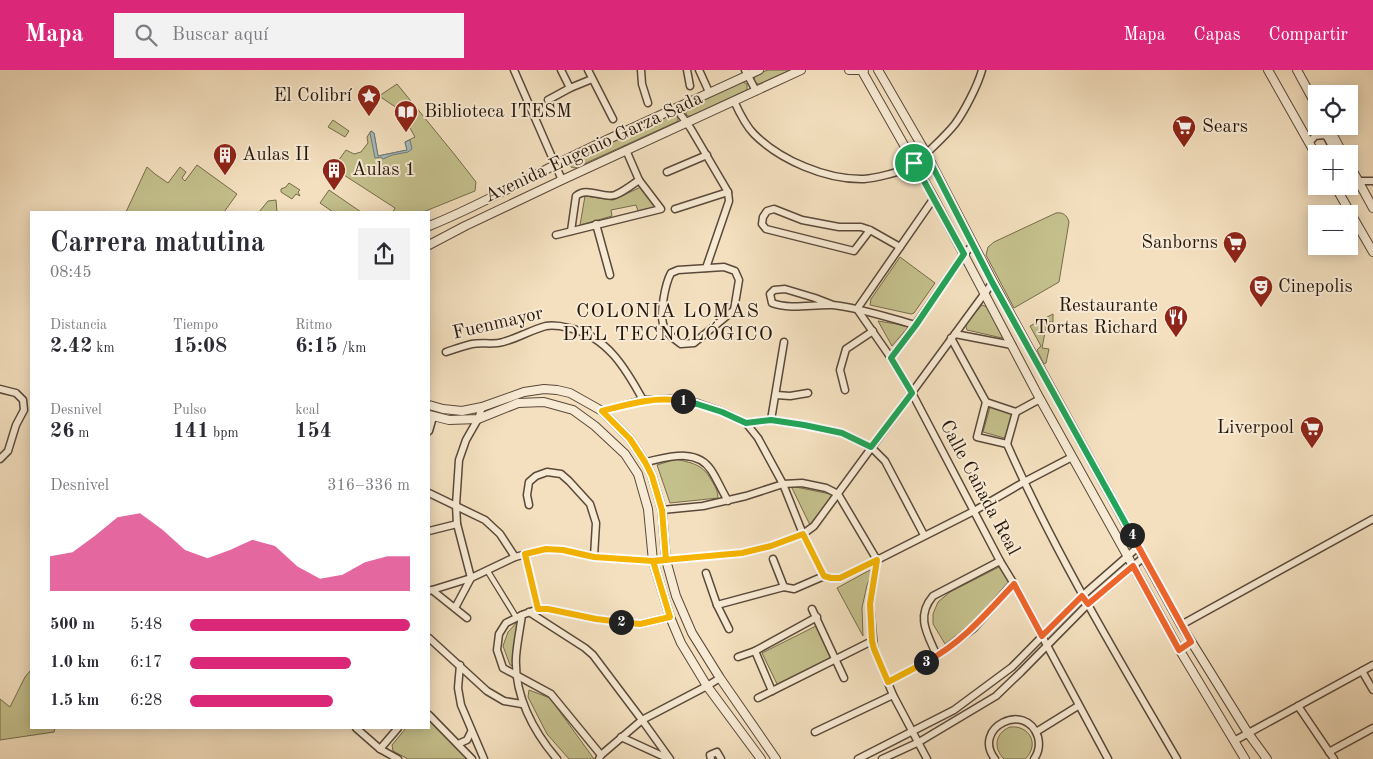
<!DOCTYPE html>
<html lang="es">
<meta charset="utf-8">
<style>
:root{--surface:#fff;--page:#f2f2f3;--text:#2b2b33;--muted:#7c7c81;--accent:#db2777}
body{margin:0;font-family:"Old Standard TT",serif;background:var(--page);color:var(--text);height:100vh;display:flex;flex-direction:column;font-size:19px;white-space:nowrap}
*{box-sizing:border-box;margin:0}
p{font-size:16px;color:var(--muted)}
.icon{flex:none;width:28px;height:28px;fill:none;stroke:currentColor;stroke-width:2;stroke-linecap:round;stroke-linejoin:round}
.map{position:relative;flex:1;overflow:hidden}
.details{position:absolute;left:30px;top:141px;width:400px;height:518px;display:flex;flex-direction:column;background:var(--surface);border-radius:0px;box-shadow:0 2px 12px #0003}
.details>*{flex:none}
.controls{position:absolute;left:1308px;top:15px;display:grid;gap:10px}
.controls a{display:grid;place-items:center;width:50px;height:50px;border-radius:0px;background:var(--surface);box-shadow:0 2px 12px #0003;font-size:25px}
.pin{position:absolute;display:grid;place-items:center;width:42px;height:42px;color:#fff;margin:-21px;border:2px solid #fff;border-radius:50%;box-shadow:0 1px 5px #0007}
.km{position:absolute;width:25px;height:25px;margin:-12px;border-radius:50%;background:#222;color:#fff;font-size:14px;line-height:25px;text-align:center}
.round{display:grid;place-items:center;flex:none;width:52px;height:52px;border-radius:0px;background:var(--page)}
.headline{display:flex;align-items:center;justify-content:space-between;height:85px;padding:0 20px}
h1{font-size:28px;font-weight:700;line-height:38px}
.metrics{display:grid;grid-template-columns:repeat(3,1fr);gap:8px;height:85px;padding:5px 20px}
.metrics div{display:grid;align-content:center}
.metrics b{font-size:21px;font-weight:700}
.metrics small{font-size:14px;font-weight:400}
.metrics p{font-size:14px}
.chart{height:140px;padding:10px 20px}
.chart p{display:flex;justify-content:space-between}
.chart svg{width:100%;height:90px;margin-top:5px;fill:var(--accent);opacity:.7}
ul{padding:0 20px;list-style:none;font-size:16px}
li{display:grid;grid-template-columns:80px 60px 1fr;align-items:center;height:38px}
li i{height:12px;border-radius:6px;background:var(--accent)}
header{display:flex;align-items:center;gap:30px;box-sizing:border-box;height:70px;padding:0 25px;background:var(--accent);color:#fff}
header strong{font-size:24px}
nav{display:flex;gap:28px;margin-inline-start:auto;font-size:18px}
.search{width:350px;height:45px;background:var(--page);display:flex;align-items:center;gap:12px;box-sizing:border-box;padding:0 18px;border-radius:0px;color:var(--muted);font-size:19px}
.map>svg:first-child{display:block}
.green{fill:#c4c08c;stroke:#756c4c}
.water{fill:#a2babe;stroke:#707977}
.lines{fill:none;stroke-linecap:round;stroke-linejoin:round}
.pedestrian-casing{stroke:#5a493a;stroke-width:7}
.minor-casing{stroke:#5a493a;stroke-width:9}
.tertiary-casing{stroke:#5a493a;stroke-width:10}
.pedestrian{stroke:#f8ebd5;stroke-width:4.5}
.minor{stroke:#f8ebd5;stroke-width:6}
.tertiary{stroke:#f8ebd5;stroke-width:8}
.split-1-casing{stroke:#fff;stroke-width:10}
.split-2-casing{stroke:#fff;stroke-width:10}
.split-3-casing{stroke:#fff;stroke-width:10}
.split-4-casing{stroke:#fff;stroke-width:10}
.split-5-casing{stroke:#fff;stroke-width:10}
.split-1{stroke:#22a559;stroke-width:6}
.split-2{stroke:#f5b400;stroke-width:6}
.split-3{stroke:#f5b400;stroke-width:6}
.split-4{stroke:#f0652b;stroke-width:6}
.split-5{stroke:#22a559;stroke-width:6}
.labels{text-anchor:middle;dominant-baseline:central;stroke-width:4;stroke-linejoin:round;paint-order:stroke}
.poi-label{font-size:19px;fill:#26170d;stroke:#f8ebd5;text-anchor:start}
.street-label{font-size:19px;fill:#26170d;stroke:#f8ebd5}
.neighbourhood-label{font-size:20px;letter-spacing:1px;fill:#26170d;stroke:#f8ebd5}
</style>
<header>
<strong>Mapa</strong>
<div class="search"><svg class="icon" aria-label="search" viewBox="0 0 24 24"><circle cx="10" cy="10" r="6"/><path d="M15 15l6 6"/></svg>Buscar aquí</div>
<nav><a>Mapa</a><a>Capas</a><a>Compartir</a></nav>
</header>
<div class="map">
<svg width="1373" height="689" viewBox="0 0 1373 689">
<rect width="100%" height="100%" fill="#f4e0bf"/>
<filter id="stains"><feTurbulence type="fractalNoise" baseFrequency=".004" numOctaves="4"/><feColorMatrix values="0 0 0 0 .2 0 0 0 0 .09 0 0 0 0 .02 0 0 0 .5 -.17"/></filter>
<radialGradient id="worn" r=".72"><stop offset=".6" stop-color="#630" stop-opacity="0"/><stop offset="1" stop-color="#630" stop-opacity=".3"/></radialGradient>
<g class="green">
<polygon points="768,0 790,0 759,14 755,13 754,8 758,4"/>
<polygon points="743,12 747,14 747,20 693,46 688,46 686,44 686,38 688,36"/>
<polygon points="397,14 455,85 476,112 475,121 423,142 393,142 395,138 333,98 346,80 354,84 361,82 368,73 367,67 371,61 374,63 378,86 407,80 405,72 415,67 400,40 379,26"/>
<polygon points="673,44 678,46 678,51 676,52 575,98 571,97 570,92 574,89"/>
<polygon points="333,50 349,61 345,67 328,57"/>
<polygon points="197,95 237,124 224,142 126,142 147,97 155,104 168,113 180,97 186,102 182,108 185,111"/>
<polygon points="289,113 300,120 298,122 300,126 296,124 292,129 281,122 281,119 286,117"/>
<polygon points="643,116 655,137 638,141 636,135 611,140 612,146 580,155 585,126 613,130"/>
<polygon points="329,120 361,142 333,142 320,133"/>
<polygon points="276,130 277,142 259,142 268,131"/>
<path d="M1056,143c7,-1 11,2 13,9l-10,60 -45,26 -28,-53 2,-8 6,-5z"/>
<polygon points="900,187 935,213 914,243 911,244 870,235 871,229"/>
<polygon points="982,235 987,237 1002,263 1002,268 967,260 966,257 966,253"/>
<polygon points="1053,244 1053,252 1047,252 1042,278 1049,279 1046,293 1044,294 1037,280 1041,276 1030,256"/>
<polygon points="878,251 909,256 892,276"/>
<polygon points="990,337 1014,343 1008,369 983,362"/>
<path d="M676,389c19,5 27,5 37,24 3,5 5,9 5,15l-48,5 -13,-38z"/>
<polygon points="791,416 835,425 813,455 810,455"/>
<polygon points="999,497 1009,511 974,552 945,574 933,554 933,544 938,532 950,522"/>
<polygon points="870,500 873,501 867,515 862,538 863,566 837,518"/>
<polygon points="518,551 514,596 510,595 503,576 508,562"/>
<polygon points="816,556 833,586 778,616 762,583"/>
<polygon points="31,600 31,658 55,658 54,662 0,670 0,629 10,637 25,607"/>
<polygon points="529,620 550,628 594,689 569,689 547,664 528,627"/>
<polygon points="429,648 469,689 408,689 393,681 392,675 406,658 429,658"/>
<path d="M1010,657c20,-2 30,18 15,32h-21c-11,-11 -9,-26 6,-32z"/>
</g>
<polygon class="water" points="371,61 374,63 378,86 407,80 405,72 410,70 412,79 408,82 392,85 383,89 381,87 375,88 370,63"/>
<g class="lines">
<g class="pedestrian-casing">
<g id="pedestrian">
<polyline points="525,484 538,539"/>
<polyline points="487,500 516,547"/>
</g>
</g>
<g class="minor-casing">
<g id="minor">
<polyline points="514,0 562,110"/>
<polyline points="561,0 570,18"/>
<polyline points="588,0 613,49"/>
<polyline points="641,0 642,14 648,33"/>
<polyline points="687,0 690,16"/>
<polyline points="699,0 709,22"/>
<polyline points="745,0 756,21"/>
<polyline points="548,30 570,18 592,9"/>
<path d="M734,31c5,11 11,24 20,33 26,26 72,46 110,45 12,-1 32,-6 44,-11 9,-4 40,-35 47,-44 9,-12 23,-39 27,-54"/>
<polyline points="676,38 691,59 728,122 729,131 706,198"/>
<polyline points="1309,73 1315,66 1324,65 1327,67 1336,84"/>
<polyline points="667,102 707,85"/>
<polyline points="1349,102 1358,111 1373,111"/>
<polyline points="675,139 728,122"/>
<polyline points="596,154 610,205"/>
<polyline points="870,160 854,181 766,159 762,154 763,147 767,141 774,139 802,150 839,157 861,157 870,160 900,177"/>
<path d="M571,161l5,-35c11,-10 26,3 39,-1 8,-3 17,-10 24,-15"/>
<polyline points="556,165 661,139 639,110 626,80"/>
<path d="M724,197l11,4 4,9 -5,30 -40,33 -13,1c-7,-5 -15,-11 -18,-20 -3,-12 2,-40 8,-51l7,-3z"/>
<path d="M833,235l-18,-7 -30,-9 -11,1 -4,4 2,9c19,7 41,1 61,2 28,3 56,13 82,20"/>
<polyline points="857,239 891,288 912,323 1000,491 1014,514 1108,689"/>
<polyline points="857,239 934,128"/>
<polyline points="955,264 1012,275"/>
<polyline points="951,268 986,332"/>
<path d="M446,282c9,-3 17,-6 26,-8 10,-2 21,1 31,-2 15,-4 28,-12 43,-16 7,-1 15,0 23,2 38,8 57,41 74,72"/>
<polyline points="891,288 915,255 964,184 973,175"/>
<polyline points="0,319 16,323 23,330 24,340 16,355 8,381 0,389"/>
<polyline points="845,320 840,300 846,279 873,261"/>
<polyline points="776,325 790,326 808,323"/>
<polygon points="986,332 1016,342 1007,374 977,367"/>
<polyline points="602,341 643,330 670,329 697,333 723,342 746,353 758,368 783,414 803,464 824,506 831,508 840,508 877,490 974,441 1024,412 1072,387"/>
<polyline points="1016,342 1040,329"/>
<polyline points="771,350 784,272"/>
<polyline points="746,353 771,350 804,355 842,363 871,377 885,391 924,465"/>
<polyline points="429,361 433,347"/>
<path d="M1007,374c48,109 110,212 170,315"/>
<path d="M645,392c21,-4 51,-15 66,8 6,9 11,21 17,31"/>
<polyline points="429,423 485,450 500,464 515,487"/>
<polyline points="529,435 527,425 529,412 536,406 547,402 561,404 569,411 590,434 596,453 594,487"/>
<polyline points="662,440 703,436 746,426 783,414 802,413 826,418 838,424 877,490"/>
<polyline points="429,461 457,454"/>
<polyline points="773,489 784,517"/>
<polyline points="877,490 870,534 874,579 893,625 927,689"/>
<polyline points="706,503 717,535 729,559"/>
<polyline points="432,520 467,548"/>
<polyline points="429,521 471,508 515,487 546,479 563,480 594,487 653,491 742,483 771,476 803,464 814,456 993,212"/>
<polyline points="717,535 784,517 794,519 824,506"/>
<polyline points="455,538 471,508 457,454 456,435 459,390 466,370 478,349 482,337"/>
<polyline points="812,539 844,608"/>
<polyline points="529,542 585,578 593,585 642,650 670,689"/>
<polyline points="522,545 506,553 499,564 497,580 503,598 551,624 601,685"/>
<polyline points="1181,555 1373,449"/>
<polyline points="429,568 487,621 504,631 522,634"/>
<polyline points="755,581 772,621"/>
<path d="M937,586c-9,-21 -22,-39 -4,-60l67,-35"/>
<polyline points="738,587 755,581 817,547"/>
<polyline points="460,595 458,618 461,635 484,689"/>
<polyline points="1362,601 1373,620"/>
<polyline points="888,612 937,586 973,559 1014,514"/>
<polyline points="758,628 872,571"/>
<polyline points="1298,636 1334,689"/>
<polyline points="429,645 472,689"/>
<polyline points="356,658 380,679 398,689"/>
<polyline points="815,662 893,625"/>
<polyline points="1036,662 1078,636"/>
<polyline points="621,667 669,689"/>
<polyline points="1234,671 1373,595"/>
<polyline points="458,674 467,670 471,662"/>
<polyline points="380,679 398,658"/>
<polyline points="1329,682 1373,658"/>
<path d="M557,689c-24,-28 -43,-64 -41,-102 1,-14 4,-28 6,-42l16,-6h10l48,10 44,5 30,-7"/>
<polyline points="599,689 601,685 642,650 707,616 720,608"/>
<polyline points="711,689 710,685 717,682 721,689"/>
<polyline points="858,689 954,640 1012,597 1082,526 1138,477"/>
<polyline points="882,689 919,672 996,626 1021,602 1088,534 1144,487"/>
<path d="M995,689c-24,-31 31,-59 43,-22 2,8 1,15 -4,22"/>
</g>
</g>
<g class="tertiary-casing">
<g id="tertiary">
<polyline points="849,0 864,0"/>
<polyline points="878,0 926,83 993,212 1181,555 1248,663 1267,689"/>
<polyline points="1268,0 1316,85"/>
<polyline points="1297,0 1316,35"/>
<polyline points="862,1 934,128 1040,329 1128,487 1179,579 1245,689"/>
<polyline points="1328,56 1343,84"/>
<polyline points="1349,94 1373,138"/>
<polyline points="1335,116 1373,182"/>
<path d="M429,156c43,-17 84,-40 126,-61 67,-34 136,-63 204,-95"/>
<polyline points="429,175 465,156 562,110 801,0"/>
<polyline points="429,335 443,339 462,341 482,337 524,322 544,319 557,320 570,323 602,341 630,369 645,392 652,406 662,440 666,490 676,526 692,563 720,608 776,689"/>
<polyline points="429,345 449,350 478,349 518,333 544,332 573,340 595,356 625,384 638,404 648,439 653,491 670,547 681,573 707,616 761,689"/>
</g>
</g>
<use href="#pedestrian" class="pedestrian"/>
<use href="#minor" class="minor"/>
<use href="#tertiary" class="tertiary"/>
</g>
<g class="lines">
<g class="split-1-casing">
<polyline id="split-1" points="683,331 697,334 722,342 746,353 771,350 804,355 842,363 871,377 912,323 891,288 916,255 964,184 914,93"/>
</g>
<g class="split-2-casing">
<path id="split-2" d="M621,552l-25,-3 -48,-10h-10l-13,-55 21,-5 17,1 31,7 59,4 13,-1 -4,-50 -10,-34 -7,-14 -15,-23 -28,-28c27,-7 53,-15 81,-10"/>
</g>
<g class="split-3-casing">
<polyline id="split-3" points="621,552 640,554 670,547 653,491 742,483 771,476 803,464 824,506 831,508 840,508 877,490 870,534 872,571 874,579 888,612 926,592"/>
</g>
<g class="split-4-casing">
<path id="split-4" d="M926,592c36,-19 61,-49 88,-78l28,52 40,-40 6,8 45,-38 46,84 12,-8 -59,-107"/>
</g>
<g class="split-5-casing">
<polyline id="split-5" points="914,93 926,84 992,212 1132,465"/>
</g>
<use href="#split-1" class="split-1"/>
<use href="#split-2" class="split-2"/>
<use href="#split-3" class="split-3"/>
<use href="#split-4" class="split-4"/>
<use href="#split-5" class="split-5"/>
</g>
<defs>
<g id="sight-pin" transform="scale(1.25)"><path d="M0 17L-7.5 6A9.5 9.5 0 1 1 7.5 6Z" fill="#8f2418" stroke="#f8ebd5"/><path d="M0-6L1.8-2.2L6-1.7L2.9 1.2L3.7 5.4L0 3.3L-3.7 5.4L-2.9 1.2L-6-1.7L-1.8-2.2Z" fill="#fff"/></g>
<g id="library-pin" transform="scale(1.25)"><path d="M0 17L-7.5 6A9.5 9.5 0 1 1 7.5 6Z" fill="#8f2418" stroke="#f8ebd5"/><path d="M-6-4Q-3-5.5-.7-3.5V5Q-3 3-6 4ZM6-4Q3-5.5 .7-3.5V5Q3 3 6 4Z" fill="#fff"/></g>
<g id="supermarket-pin" transform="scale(1.25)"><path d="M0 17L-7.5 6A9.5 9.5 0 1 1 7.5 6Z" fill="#8f2418" stroke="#f8ebd5"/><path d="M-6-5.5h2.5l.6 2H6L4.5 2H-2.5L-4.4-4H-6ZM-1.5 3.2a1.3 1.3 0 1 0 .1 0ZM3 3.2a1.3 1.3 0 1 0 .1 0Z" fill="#fff"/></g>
<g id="building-pin" transform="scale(1.25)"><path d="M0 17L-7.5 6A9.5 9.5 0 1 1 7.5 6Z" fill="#8f2418" stroke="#f8ebd5"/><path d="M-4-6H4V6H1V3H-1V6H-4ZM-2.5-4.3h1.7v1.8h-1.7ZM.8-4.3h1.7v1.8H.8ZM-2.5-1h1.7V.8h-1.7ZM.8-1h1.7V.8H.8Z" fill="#fff"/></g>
<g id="theatre-pin" transform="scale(1.25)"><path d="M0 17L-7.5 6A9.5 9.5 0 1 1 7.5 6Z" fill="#8f2418" stroke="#f8ebd5"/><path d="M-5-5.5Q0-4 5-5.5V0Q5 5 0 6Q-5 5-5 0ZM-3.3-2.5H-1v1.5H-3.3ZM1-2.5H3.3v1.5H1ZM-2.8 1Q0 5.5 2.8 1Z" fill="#fff"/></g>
<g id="restaurant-pin" transform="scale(1.25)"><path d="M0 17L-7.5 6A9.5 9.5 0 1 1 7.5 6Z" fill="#8f2418" stroke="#f8ebd5"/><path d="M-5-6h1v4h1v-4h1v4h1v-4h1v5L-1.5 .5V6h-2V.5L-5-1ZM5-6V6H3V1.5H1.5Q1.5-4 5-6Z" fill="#fff"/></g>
</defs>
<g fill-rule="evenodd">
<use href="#sight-pin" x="369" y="26"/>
<use href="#library-pin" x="406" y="42"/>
<use href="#supermarket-pin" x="1184" y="57"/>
<use href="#building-pin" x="225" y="85"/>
<use href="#building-pin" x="334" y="100"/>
<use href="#supermarket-pin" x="1235" y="173"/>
<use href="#theatre-pin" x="1261" y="217"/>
<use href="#restaurant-pin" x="1176" y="247"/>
<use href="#supermarket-pin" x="1312" y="358"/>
</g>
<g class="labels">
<g class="poi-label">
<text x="352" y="26" text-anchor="end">El Colibrí</text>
<text x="424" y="42">Biblioteca ITESM</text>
<text x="1202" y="57">Sears</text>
<text x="242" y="85">Aulas II</text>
<text x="352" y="100">Aulas 1</text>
<text x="1218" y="173" text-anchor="end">Sanborns</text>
<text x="1278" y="217">Cinepolis</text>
<text x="1158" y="236" text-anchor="end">Restaurante<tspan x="1158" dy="22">Tortas Richard</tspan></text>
<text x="1294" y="358" text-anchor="end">Liverpool</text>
</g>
<g class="street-label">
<text transform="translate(594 78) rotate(-25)">Avenida Eugenio Garza Sada</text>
<text transform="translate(498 254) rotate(-13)">Fuenmayor</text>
<text transform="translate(979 418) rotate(62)">Calle Cañada Real</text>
</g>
<g class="neighbourhood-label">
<text x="668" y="242">COLONIA LOMAS<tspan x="668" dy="23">DEL TECNOLÓGICO</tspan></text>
</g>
</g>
<rect width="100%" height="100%" filter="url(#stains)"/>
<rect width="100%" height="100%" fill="url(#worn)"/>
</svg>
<div class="controls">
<a><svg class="icon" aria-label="locate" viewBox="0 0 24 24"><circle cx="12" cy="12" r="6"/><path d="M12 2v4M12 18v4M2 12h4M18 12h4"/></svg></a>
<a>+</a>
<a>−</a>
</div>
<div class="pin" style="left:914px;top:93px;background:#1e9e55"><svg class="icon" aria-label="arrive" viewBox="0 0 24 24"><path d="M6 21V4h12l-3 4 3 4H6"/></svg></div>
<b class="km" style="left:683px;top:331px">1</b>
<b class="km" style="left:621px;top:552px">2</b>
<b class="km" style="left:926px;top:592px">3</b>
<b class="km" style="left:1132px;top:465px">4</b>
<section class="details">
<div class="headline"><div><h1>Carrera matutina</h1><p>08:45</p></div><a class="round"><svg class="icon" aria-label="share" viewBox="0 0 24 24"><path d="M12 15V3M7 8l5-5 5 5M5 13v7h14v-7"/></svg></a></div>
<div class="metrics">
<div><p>Distancia</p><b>2.42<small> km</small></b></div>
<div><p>Tiempo</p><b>15:08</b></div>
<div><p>Ritmo</p><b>6:15<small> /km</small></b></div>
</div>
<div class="metrics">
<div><p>Desnivel</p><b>26<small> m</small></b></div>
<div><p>Pulso</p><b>141<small> bpm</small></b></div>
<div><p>kcal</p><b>154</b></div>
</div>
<div class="chart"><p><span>Desnivel</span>316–336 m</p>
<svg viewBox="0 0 160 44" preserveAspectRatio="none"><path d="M0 44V27L10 25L20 17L30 8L40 6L50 14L60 24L70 28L80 24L90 19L100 22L110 32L120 38L130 36L140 30L150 27L160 27V44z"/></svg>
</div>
<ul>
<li><b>500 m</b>5:48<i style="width:100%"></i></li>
<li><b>1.0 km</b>6:17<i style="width:73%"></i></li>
<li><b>1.5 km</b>6:28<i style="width:65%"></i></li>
</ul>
</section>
</div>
